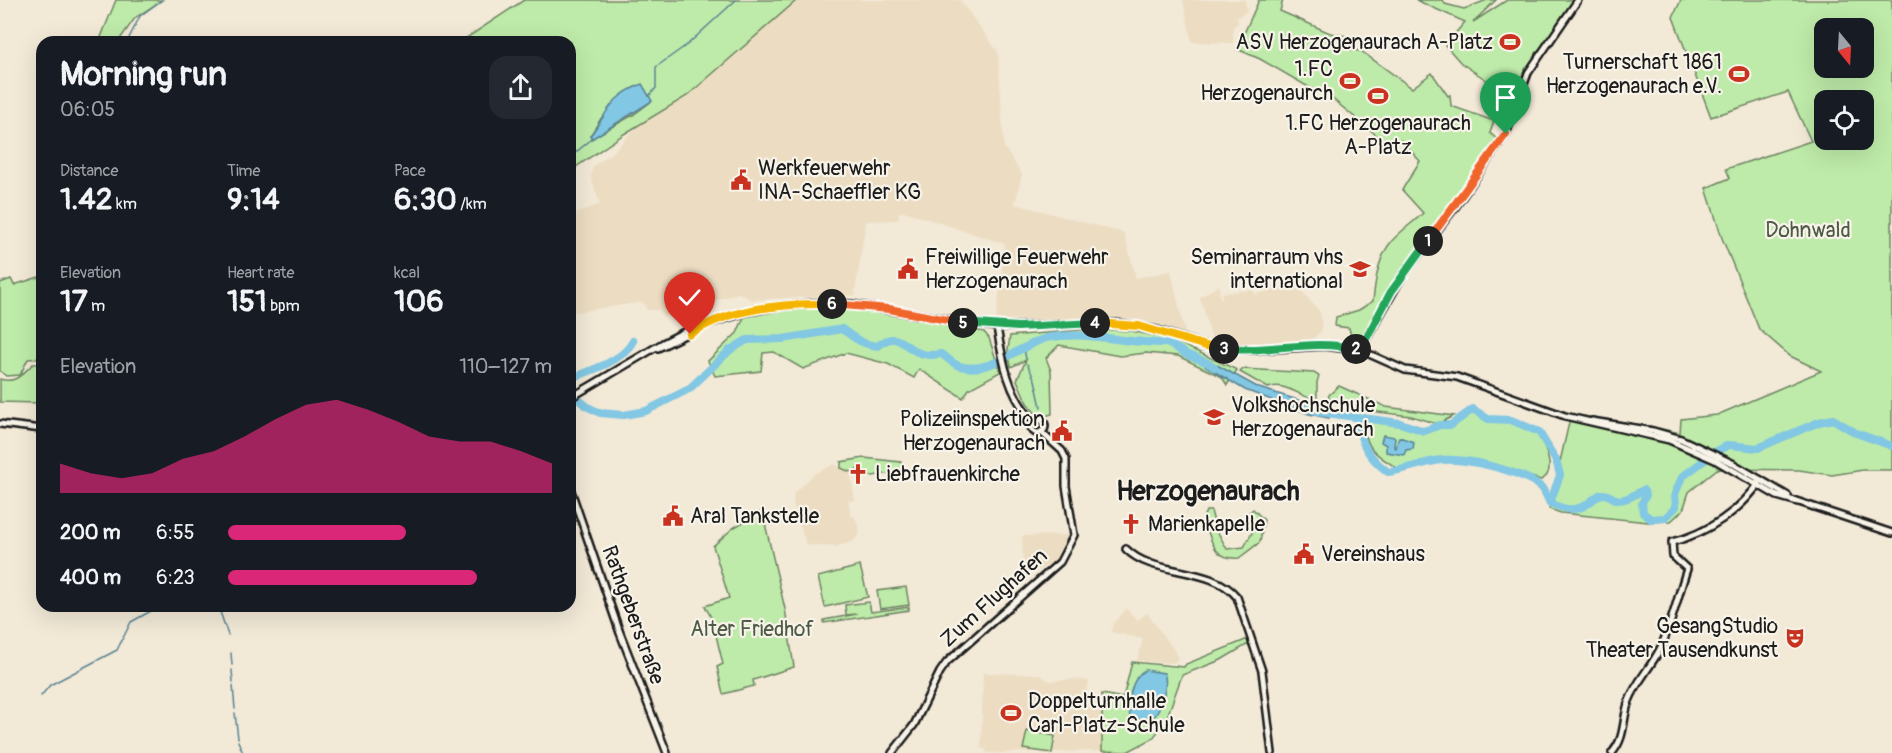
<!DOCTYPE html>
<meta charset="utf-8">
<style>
:root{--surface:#171b24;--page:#242831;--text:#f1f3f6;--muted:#9ea1a6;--accent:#db2777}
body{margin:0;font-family:Pangolin,sans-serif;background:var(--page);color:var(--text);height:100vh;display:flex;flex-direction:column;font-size:22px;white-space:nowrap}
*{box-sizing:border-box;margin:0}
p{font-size:20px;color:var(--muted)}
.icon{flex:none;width:33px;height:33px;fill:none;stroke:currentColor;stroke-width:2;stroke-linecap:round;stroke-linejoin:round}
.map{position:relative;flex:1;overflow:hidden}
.details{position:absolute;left:36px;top:36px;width:540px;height:576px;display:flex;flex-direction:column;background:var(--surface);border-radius:18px;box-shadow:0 6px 24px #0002}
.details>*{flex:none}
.needle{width:39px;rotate:162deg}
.controls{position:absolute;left:1814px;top:18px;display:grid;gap:12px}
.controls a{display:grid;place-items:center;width:60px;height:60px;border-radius:12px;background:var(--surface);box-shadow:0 6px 24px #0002;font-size:30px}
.pin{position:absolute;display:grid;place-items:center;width:51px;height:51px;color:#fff;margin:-62px -26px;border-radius:50% 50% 50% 0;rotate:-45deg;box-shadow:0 0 6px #0007}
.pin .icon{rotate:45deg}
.km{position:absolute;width:30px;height:30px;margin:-15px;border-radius:50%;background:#222;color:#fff;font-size:16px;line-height:30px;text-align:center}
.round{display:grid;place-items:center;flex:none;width:63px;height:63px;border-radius:18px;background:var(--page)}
.head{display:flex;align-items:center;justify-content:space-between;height:102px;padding:0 24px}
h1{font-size:33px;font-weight:700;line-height:45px}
.metrics{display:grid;grid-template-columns:repeat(3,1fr);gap:9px;height:102px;padding:6px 24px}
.metrics div{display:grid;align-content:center}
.metrics b{font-size:30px;font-weight:700}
.metrics small{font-size:16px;font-weight:400}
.metrics p{font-size:16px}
.chart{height:168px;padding:12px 24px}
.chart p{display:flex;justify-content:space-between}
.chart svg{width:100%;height:108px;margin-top:6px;fill:var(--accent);opacity:.7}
ul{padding:0 24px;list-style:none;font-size:20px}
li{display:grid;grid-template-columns:96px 72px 1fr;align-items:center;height:45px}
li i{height:15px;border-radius:8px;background:var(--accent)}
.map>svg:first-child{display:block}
.built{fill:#ecddc2}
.green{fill:#beeba9;stroke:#6d8462;stroke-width:1.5;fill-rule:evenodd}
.water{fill:#82c7e3;stroke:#598393;stroke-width:1.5}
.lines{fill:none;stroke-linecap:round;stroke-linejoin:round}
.stream{stroke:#598393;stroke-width:1.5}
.river{stroke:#82c7e3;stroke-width:8}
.tertiary-casing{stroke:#1c1c1c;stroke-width:10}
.tertiary{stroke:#f7f3e8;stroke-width:5}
.split-1-casing{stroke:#fff;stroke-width:12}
.split-2-casing{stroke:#fff;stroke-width:12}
.split-3-casing{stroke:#fff;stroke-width:12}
.split-4-casing{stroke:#fff;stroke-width:12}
.split-5-casing{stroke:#fff;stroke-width:12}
.split-6-casing{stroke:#fff;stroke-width:12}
.split-7-casing{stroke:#fff;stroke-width:12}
.split-1{stroke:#f0652b;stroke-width:8}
.split-2{stroke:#22a559;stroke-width:8}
.split-3{stroke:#22a559;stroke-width:8}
.split-4{stroke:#f5b400;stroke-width:8}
.split-5{stroke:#22a559;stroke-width:8}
.split-6{stroke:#f0652b;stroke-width:8}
.split-7{stroke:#f5b400;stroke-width:8}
.labels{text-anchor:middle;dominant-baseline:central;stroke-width:4.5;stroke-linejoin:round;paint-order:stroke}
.poi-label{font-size:21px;fill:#1c1c1c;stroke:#f7f3e8;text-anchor:start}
.park-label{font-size:21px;fill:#4d5a46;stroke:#f7f3e8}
.street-label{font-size:21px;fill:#1c1c1c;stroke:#f7f3e8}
.district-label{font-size:27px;font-weight:bold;fill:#1c1c1c;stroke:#f7f3e8}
</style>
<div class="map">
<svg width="1892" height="753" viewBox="0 0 1892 753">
<rect width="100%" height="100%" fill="#f2e9d7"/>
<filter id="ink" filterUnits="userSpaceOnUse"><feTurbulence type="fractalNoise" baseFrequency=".0167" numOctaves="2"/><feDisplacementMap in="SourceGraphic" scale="12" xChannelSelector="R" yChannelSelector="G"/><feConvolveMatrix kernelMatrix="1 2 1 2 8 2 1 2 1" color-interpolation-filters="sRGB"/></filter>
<g filter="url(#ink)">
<g class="built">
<polygon points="797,0 960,0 998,52 1004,147 1022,174 1015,204 1124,233 1136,278 1171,271 1186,337 1152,324 1125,321 996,320 1005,244 906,212 899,212 898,220 866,221 855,292 857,295 752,300 739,293 663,317 660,310 647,310 643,302 570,313 570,216 600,204 591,178 593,166 613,152 634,129 687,96"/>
<polygon points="1183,0 1245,0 1247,11 1237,17 1238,23 1233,27 1233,43 1192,42"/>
<polygon points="1219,285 1220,298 1222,299 1222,293 1253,290 1255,294 1296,285 1320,312 1322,330 1311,341 1258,345 1257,342 1244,343 1244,346 1234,346 1234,342 1212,340 1200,297"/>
<polygon points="834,464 850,472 855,500 848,501 851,515 855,517 860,532 854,541 835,547 806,545 793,502 794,493 814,474"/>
<polygon points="1071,535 1060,556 1053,563 1029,574 1023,570 1022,536"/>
<polygon points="1126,609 1138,620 1147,613 1179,657 1174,663 1137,661 1143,639 1111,632 1113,624"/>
<polygon points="983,673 1038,674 1050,681 1075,679 1089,681 1085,695 1102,704 1102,751 987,753 985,749 981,748"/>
</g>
<g class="green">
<polygon points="116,0 162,0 135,18 118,42 99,42"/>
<path d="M524,0h273l-110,96 -63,38 -54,37v-129h-115l7,-1zM652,101l-19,14 -41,23 -2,-2 12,-19z"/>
<path d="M1259,0h24l-3,11 50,22 23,4 -2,13 10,1 51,37 20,-15 16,23 2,-1 1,11 43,15 -4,12 8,7 -98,133 -40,66 -9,-3 -2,-8 -14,-2 1,-9 23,-7 14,-9c2,-19 5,-43 18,-59 9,-11 22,-19 32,-29l-21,-23 18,-29 -19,-21 -10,7 -67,-55h-7l-57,-33 -23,-10z"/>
<polygon points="1416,0 1443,0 1445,4 1464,9 1487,0 1496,0 1473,22 1507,0 1575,0 1542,47 1515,99 1461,63 1445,45 1465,22"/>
<path d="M1681,0h211v470h-29l-31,5 -33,-5 -82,-1 -28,23 -6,18 -12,11 -23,1 -87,-9 -12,-4 22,-95 78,12 31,7 1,-14 36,-4 104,-44 -31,-15 -31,-27 -37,-91 -16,-50 24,-10 -4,-9 85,-28 -23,-49 -77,25 -38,-100zM1824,28h39v40h-39zM1824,100h39v40h-39z"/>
<polygon points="42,276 42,358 28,359 20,375 6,376 0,371 0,283 11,279 14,285"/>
<polygon points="798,307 847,307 883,311 984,332 989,338 1000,372 969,389 963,398 919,369 914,378 888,364 846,353 803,369 774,352 763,353 761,371 715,376 708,361 737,333 745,315"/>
<polygon points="1092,329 1131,331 1170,339 1237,370 1227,385 1222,377 1178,356 1146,353 1120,356 1059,345 1046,358 1051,371 1052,414 1045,416 1037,415 1027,403 1017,380 1026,360 1011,367 1008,350 1010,336"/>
<path d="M33,364h9v34l-2,5 -40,-1v-23c16,5 22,-5 33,-15z"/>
<path d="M1243,369l71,4 5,3 -2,6v18c-15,-2 -33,-19 -49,-12l-28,-16z"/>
<polygon points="1339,386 1386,407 1454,416 1437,424 1411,416 1353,409 1328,398 1329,395"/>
<path d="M1473,409l15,10 23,1 28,12c5,14 19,41 2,48l-13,-4 -4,3c-25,-12 -55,-22 -82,-19 -14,1 -28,8 -41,11 -22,-16 -38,-19 -36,-52l35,4 24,8 16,-6h11z"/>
<polygon points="864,458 901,462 903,471 867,477 862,468 850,472 841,468 841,462"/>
<path d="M1253,509l11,11 -4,22 -21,16c-27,2 -27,-18 -36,-40l3,-7h5l5,18 11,20 17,-2 9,-16 -8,-15z"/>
<polygon points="760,512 762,520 764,519 785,609 794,667 753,680 754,686 723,694 717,667 723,664 712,619 705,606 729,598 713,546 733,528"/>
<polygon points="860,566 868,597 825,607 818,577"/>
<polygon points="906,587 909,605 880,609 877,591"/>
<polygon points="869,602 871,612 909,607 909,610 824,623 824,620 857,614 846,615 845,605"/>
<polygon points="1248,639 1250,643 1221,660 1182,675 1165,723 1152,739 1127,752 1102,751 1102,694 1123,698 1132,662 1184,667 1186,664"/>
<polygon points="1027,731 1055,736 1052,753 1023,749"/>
</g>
<g class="water">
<path d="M642,84l10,17 -59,37 -3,-2c20,-26 18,-38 52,-52z"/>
<polygon points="1208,360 1259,388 1331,410 1329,418 1309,414 1245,390 1205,366"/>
<polygon points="1383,435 1395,437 1394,447 1396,448 1399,437 1414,442 1413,449 1406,450 1404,455 1386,452 1386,445 1381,442"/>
<path d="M1145,670l19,3c5,10 -3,40 -13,47l-17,-1 -4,-2c-3,-14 1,-40 15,-47z"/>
</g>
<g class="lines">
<g class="stream">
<polyline points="127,42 140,16 162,0"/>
<polyline points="649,96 656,88 656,67 688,44 736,0"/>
<polyline points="570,157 593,138"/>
<polyline points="1024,349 1026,359"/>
<polyline points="1027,364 1035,380 1041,407"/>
<polyline points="218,606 228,635"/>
<polyline points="231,653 232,665"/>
<polyline points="232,670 233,682"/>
<polyline points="233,686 235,709"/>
<polyline points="41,696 50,685 117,650 131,622 160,606"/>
<polyline points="235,713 238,738"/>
<polyline points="238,741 243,753"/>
</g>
<g class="river">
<path d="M570,379c21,-9 52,-17 63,-38"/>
<path d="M570,393l18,14 12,6 24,2 22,-4 43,-22 41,-39 17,-10 36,-1 59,-10c12,9 21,16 36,17 17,-16 25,-1 39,6 8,4 16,3 24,2 6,3 13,11 19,12 32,10 62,-24 91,-29 38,-6 77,7 115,6 9,3 14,8 22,12 9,4 18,6 26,12"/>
<path d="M1319,412l81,11 24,8 16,-6h11l22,-16 15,10 23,1 28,12 17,28 4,15 -10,28c15,7 26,10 40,-1 4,-3 8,-7 12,-8 7,-1 8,4 14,5 9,3 19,-5 27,-9l3,5 -4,8 1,10 8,6 14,-1 11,-11 -1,-13 7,-17 36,-27 11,-5 29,3 61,-26 14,-3 23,14 36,13"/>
<path d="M1357,418c3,25 11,39 31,54 19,-2 37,-11 55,-12 24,-2 79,11 98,27 4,3 6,11 9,16"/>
</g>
<g class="tertiary-casing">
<g id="tertiary">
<path d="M997,327c5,32 12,71 37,94"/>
<polyline points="658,348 695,330"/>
<polyline points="1360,350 1403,275 1456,206 1506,134 1528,73 1578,0"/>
<polyline points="570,398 663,343 688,330 747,312 780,306 813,303 851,304 997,327 1117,323 1157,330 1206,346 1222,348 1253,350 1323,346 1360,350 1405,370 1457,377 1565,416 1669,440 1715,460 1777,496 1798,502"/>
<circle cx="1038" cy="426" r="7"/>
<polyline points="1592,421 1653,431 1681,439 1732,463 1788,496"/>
<polyline points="0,424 42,429"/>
<polyline points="570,488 620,633 667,753"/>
<polyline points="1796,501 1892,533"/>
<path d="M1126,549c27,28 85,16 111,48l25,74 10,82"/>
<polyline points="892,753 914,725 940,672 947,662 1060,562 1074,535 1066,486 1066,459 1062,451 1041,432"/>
<path d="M1612,753c14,-16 10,-34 17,-52 7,-19 22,-34 31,-52 12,-25 18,-54 27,-80l-14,-13 -1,-14c34,-8 70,-32 89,-62"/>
</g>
</g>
<use href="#tertiary" class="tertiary"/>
</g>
</g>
<g class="lines" filter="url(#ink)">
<g class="split-1-casing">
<polyline id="split-1" points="1428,241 1506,134"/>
</g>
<g class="split-2-casing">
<polyline id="split-2" points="1356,349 1360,350 1391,292 1428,241"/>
</g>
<g class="split-3-casing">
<path id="split-3" d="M1224,349c43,4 90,-11 132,0"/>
</g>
<g class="split-4-casing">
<polyline id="split-4" points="1095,323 1139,326 1206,346 1224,349"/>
</g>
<g class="split-5-casing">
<polyline id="split-5" points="963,323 1018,327 1095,323"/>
</g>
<g class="split-6-casing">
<polyline id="split-6" points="832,304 889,309 963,323"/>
</g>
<g class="split-7-casing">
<path id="split-7" d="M690,334c39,-26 96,-31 142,-30"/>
</g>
<use href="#split-1" class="split-1"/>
<use href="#split-2" class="split-2"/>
<use href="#split-3" class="split-3"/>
<use href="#split-4" class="split-4"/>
<use href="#split-5" class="split-5"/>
<use href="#split-6" class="split-6"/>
<use href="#split-7" class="split-7"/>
</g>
<defs>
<g id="stadium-bare" transform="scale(1.62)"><path d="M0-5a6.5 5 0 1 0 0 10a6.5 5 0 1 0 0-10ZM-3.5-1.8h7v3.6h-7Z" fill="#c8321e" stroke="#f7f3e8" stroke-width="2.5" paint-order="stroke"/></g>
<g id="civic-bare" transform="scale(1.62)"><path d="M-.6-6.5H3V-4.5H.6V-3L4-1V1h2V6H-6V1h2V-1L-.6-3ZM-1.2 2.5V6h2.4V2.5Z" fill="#c8321e" stroke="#f7f3e8" stroke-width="2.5" paint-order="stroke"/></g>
<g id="university-bare" transform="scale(1.62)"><path d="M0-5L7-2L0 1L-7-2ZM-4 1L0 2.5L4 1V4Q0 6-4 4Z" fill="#c8321e" stroke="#f7f3e8" stroke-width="2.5" paint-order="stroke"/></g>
<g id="church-bare" transform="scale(1.62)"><path d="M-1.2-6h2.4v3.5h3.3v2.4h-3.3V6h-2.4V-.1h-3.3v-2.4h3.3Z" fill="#c8321e" stroke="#f7f3e8" stroke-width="2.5" paint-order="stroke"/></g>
<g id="theatre-bare" transform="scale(1.62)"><path d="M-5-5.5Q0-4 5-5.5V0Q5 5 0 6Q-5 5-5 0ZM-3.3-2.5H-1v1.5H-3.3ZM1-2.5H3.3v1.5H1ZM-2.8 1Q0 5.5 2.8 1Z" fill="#c8321e" stroke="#f7f3e8" stroke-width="2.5" paint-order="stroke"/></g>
</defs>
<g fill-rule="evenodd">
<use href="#stadium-bare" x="1510" y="42"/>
<use href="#stadium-bare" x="1739" y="74"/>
<use href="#stadium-bare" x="1350" y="81"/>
<use href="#stadium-bare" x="1378" y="96"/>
<use href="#civic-bare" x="741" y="180"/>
<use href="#civic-bare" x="908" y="269"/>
<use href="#university-bare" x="1360" y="269"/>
<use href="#university-bare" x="1214" y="417"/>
<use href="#civic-bare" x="1062" y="431"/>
<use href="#church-bare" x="858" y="474"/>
<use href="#civic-bare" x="673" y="516"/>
<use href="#church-bare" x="1131" y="524"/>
<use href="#civic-bare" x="1304" y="554"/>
<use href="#theatre-bare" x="1795" y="638"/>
<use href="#stadium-bare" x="1011" y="713"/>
</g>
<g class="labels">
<g class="poi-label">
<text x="1493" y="42" text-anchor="end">ASV Herzogenaurach A-Platz</text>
<text x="1722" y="62" text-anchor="end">Turnerschaft 1861<tspan x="1722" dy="24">Herzogenaurach e.V.</tspan></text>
<text x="1333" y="69" text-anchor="end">1.FC<tspan x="1333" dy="24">Herzogenaurch</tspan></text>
<text x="1378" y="123" text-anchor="middle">1.FC Herzogenaurach<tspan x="1378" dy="24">A-Platz</tspan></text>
<text x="758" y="168">Werkfeuerwehr<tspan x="758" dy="24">INA-Schaeffler KG</tspan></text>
<text x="925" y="257">Freiwillige Feuerwehr<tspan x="925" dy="24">Herzogenaurach</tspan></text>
<text x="1343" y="257" text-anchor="end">Seminarraum vhs<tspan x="1343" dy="24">international</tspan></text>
<text x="1231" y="405">Volkshochschule<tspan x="1231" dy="24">Herzogenaurach</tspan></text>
<text x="1045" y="419" text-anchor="end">Polizeiinspektion<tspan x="1045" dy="24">Herzogenaurach</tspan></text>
<text x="875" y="474">Liebfrauenkirche</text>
<text x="690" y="516">Aral Tankstelle</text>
<text x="1148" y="524">Marienkapelle</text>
<text x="1321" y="554">Vereinshaus</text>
<text x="1778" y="626" text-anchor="end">GesangStudio<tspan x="1778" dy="24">Theater Tausendkunst</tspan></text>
<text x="1028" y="701">Doppelturnhalle<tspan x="1028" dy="24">Carl-Platz-Schule</tspan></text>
</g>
<g class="park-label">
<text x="1808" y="230">Dohnwald</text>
<text x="752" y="629">Alter Friedhof</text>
</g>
<g class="street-label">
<text transform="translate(994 598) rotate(-42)">Zum Flughafen</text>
<text transform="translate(633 615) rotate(70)">Rathgeberstraße</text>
</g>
<g class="district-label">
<text x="1208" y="491">Herzogenaurach</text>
</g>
</g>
</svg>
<div class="controls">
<a><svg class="needle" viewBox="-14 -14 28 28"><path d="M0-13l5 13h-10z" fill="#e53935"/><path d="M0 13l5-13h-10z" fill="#9ea1a6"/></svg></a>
<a><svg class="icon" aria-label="locate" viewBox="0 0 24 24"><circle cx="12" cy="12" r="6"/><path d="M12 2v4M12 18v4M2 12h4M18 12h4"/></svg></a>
</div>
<div class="pin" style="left:1506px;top:134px;background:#1e9e55"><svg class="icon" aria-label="arrive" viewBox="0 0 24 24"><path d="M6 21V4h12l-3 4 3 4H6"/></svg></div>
<div class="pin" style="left:690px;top:334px;background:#d93025"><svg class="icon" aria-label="check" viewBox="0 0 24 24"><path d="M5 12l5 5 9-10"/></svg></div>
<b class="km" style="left:1428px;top:241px">1</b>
<b class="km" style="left:1356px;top:349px">2</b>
<b class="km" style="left:1224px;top:349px">3</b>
<b class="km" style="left:1095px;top:323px">4</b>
<b class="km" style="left:963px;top:323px">5</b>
<b class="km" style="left:832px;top:304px">6</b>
<section class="details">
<div class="head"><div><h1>Morning run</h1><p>06:05</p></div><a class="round"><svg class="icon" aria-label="share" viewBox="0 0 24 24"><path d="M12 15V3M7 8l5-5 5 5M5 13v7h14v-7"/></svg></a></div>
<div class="metrics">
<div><p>Distance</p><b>1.42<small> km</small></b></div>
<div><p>Time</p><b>9:14</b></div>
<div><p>Pace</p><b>6:30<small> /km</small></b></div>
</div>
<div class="metrics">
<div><p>Elevation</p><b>17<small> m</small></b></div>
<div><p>Heart rate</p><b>151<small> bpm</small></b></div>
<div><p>kcal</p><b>106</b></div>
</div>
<div class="chart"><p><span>Elevation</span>110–127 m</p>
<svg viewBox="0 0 160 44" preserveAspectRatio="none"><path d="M0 44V32L10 36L20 38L30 36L40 30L50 27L60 21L70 14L80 8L90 6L100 10L110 15L120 21L130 23L140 23L150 27L160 32V44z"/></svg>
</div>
<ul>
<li><b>200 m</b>6:55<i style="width:55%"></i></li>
<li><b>400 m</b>6:23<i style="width:77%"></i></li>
</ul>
</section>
</div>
